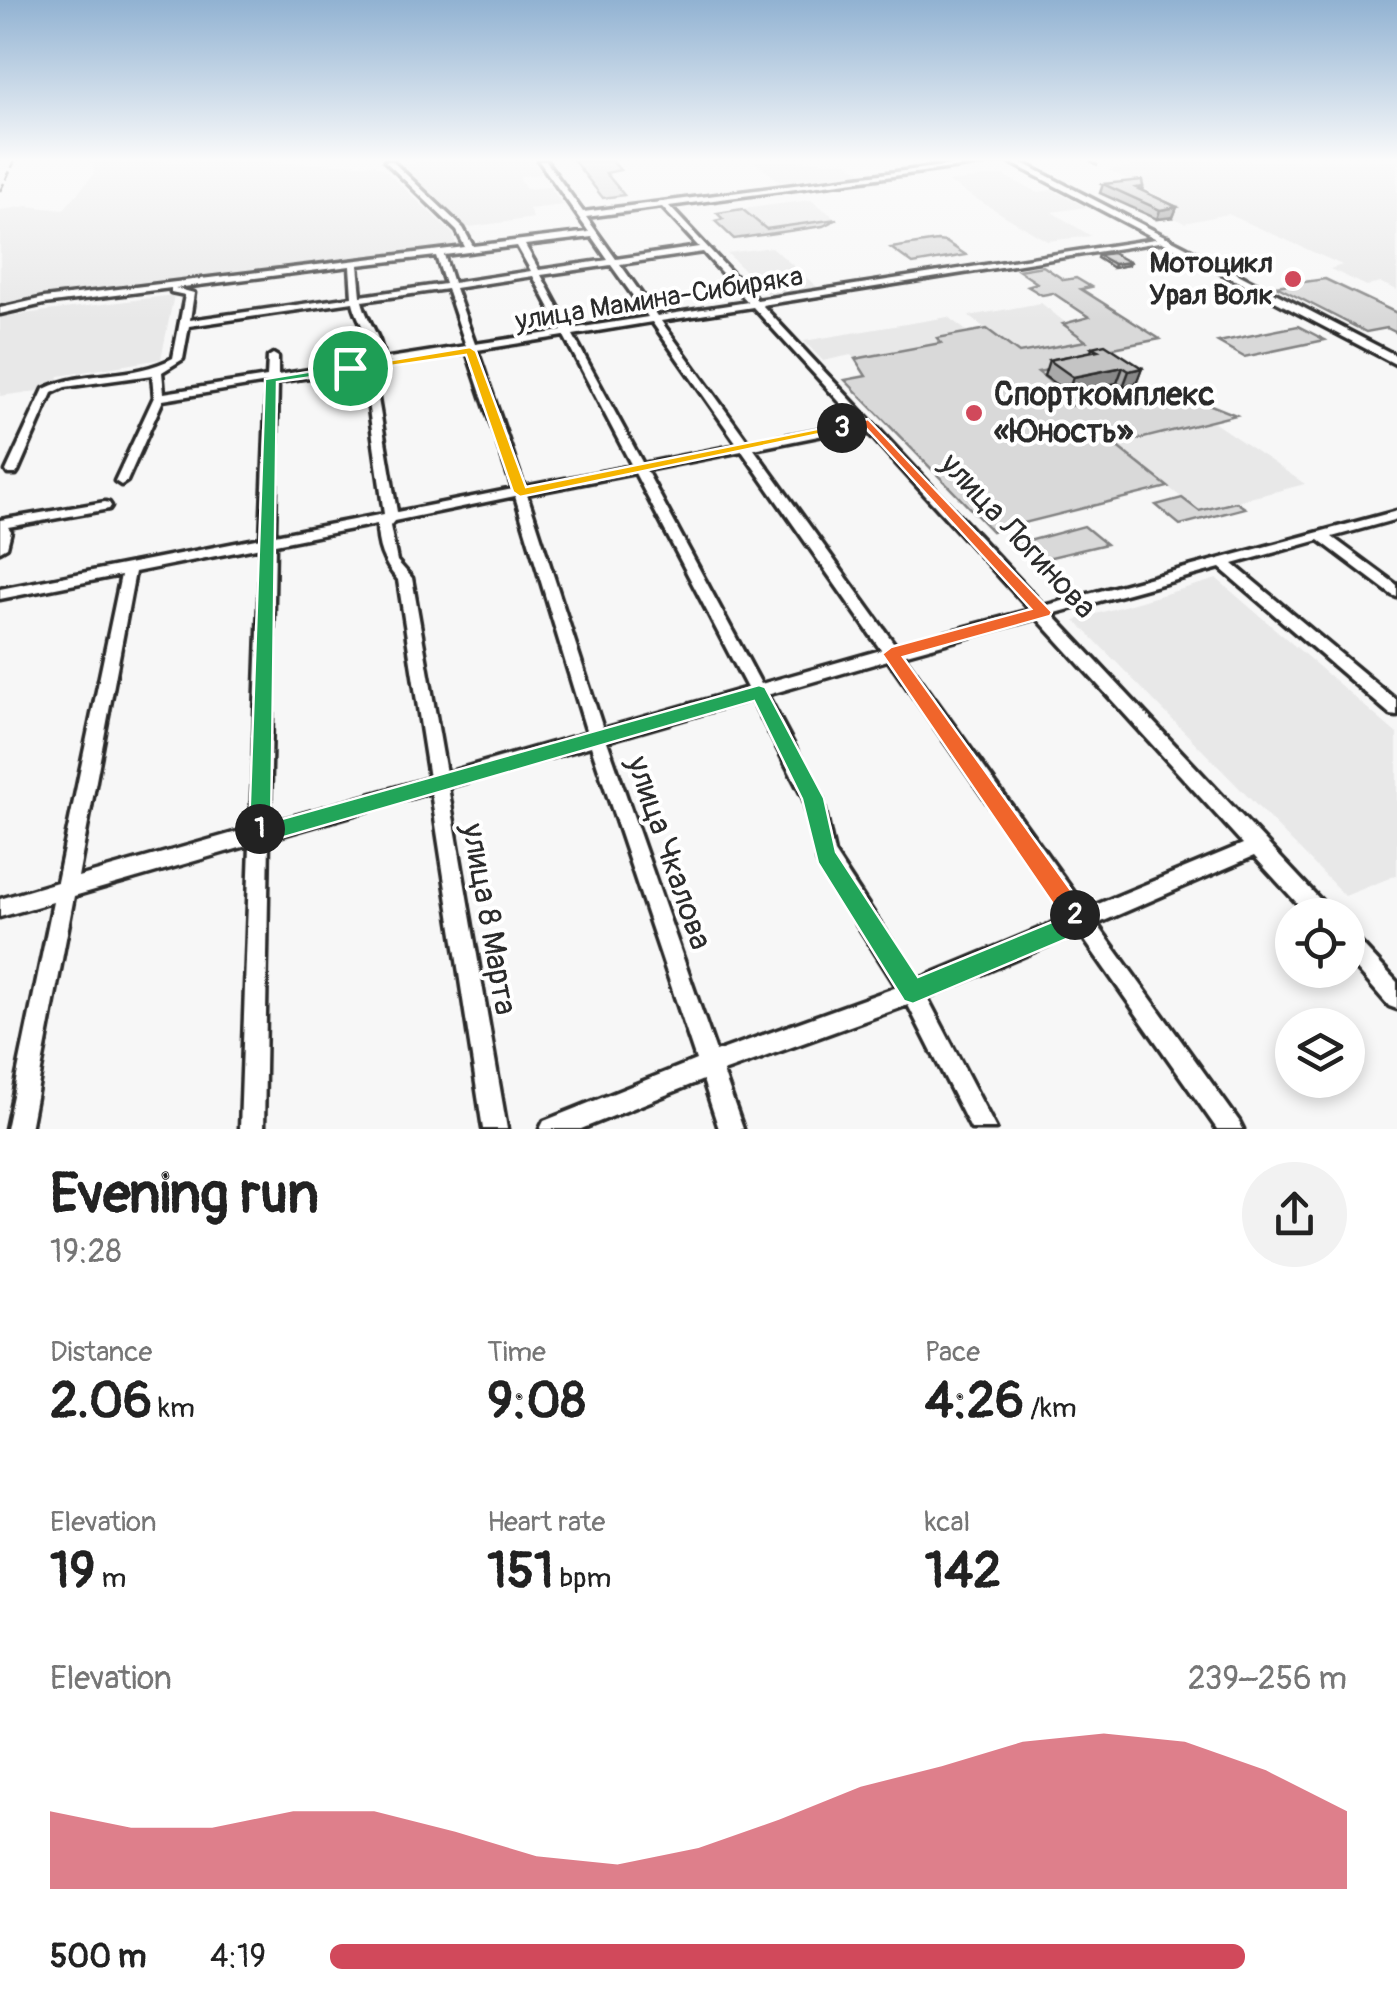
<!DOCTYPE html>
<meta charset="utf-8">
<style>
:root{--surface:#fff;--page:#f2f2f2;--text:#222;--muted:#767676;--accent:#d1495b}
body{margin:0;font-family:Pangolin,sans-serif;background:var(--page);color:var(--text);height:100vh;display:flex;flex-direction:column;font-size:38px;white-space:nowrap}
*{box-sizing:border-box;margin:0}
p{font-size:32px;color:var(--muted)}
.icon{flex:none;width:55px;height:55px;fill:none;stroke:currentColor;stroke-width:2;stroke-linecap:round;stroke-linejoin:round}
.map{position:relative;height:1129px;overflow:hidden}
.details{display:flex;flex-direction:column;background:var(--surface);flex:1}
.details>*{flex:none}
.buttons{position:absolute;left:1275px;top:898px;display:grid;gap:20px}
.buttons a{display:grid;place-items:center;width:90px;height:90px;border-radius:50%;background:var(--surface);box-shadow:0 5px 15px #0003;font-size:50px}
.pin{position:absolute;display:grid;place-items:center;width:85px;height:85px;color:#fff;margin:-42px;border:5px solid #fff;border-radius:50%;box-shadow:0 2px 10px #0007}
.km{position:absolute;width:50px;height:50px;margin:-25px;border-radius:50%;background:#222;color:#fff;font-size:28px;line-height:50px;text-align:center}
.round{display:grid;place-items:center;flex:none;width:105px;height:105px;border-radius:52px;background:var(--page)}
.summary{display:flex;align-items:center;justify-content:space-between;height:170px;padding:0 50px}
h1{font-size:55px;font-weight:700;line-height:75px}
.figures{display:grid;grid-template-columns:repeat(3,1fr);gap:15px;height:170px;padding:10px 50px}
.figures div{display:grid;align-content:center}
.figures b{font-size:50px;font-weight:700}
.figures small{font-size:28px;font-weight:400}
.figures p{font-size:28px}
.chart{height:280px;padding:20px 50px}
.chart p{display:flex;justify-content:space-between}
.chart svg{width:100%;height:180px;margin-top:10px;fill:var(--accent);opacity:.7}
ul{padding:0 50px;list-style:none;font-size:32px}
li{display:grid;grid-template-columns:160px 120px 1fr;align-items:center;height:75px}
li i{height:25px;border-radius:12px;background:var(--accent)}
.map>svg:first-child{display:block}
.built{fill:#e8e8e8}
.green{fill:#d9d9d9;stroke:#828282;stroke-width:2.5}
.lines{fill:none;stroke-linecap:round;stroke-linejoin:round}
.minor-casing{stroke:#2b2b2b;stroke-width:7}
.major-casing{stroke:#2b2b2b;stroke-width:7}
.minor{fill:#fff;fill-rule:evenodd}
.major{fill:#fff;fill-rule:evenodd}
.rail{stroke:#2b2b2b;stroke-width:2.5;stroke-dasharray:9 4;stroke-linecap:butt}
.wall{fill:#a9a9a9;stroke:#2b2b2b;stroke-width:2.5}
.shaded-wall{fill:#898989;stroke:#2b2b2b;stroke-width:2.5}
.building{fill:#c4c4c4;stroke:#2b2b2b;stroke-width:2.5}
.split-1{fill:#22a559;stroke:#fff;stroke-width:2.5}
.split-2{fill:#22a559;stroke:#fff;stroke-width:2.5}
.split-3{fill:#f0652b;stroke:#fff;stroke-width:2.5}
.split-4{fill:#f5b400;stroke:#fff;stroke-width:2.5}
.poi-dot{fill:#d1495b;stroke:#fff;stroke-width:4}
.labels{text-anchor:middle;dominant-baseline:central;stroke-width:8;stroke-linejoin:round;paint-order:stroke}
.far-poi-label{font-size:28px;font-weight:bold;fill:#2b2b2b;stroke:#fff;text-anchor:end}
.far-street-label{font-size:28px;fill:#2b2b2b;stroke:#fff}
.poi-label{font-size:32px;font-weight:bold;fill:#2b2b2b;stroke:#fff;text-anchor:start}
.street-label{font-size:32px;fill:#2b2b2b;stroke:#fff}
</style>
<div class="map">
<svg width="1397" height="1129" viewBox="0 0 1397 1129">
<rect width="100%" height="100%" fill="#f7f7f7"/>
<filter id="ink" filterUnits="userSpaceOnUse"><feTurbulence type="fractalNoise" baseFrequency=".01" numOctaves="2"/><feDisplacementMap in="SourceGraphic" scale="20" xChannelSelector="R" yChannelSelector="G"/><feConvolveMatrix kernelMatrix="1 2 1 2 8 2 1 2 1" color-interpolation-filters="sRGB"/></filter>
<g filter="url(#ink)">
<g class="built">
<polygon points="91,161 374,164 385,170 454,235 456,249 0,310 0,210 28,206 63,210 94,174"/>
<polygon points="429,161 534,161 542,174 519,176 526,189 550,187 563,205 529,209 533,218 463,228 397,165"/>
<polygon points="754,161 846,161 862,172 780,182"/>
<polygon points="1166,161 1397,161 1397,290 1381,283 1367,286 1330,269 1342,265 1228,214 1184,223 1173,217 1173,208 1178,206 1109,170"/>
<polygon points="1002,175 1037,192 1053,190 1086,207 1052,212 1091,236 1047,241 948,182"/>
<polygon points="811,200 837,219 766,229 742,209"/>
<polygon points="772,247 817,287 769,295 727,253"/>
<polygon points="174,295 161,359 59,376 56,385 45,390 0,396 0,317"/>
<polygon points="1041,303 1088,341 1019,354 969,316"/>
<polygon points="948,317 968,332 938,338 943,343 855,359 851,355 823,361 804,341"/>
<polygon points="1213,422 1305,484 1199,511 1114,445"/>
<polygon points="1217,579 1397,734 1397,875 1345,896 1075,620"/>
</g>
<g class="green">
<polygon points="574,161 612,161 620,170 606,173 624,195 603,198"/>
<polygon points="742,209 766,229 837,219 823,226 734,239 715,221 723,219 717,213"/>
<polygon points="937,241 946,242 966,255 913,264 891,248"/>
<polygon points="1043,266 1064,280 1076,278 1091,287 1081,289 1160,339 1087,353 1074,365 1038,372 1073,400 1060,403 1065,407 1143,391 1160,402 1191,397 1236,415 1115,445 1168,487 992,531 845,380 866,376 855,359 941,343 937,338 987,329 1019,353 1086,341 1063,324 1089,317 1053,293 1042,295 1027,286 1037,283 1018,270"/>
<polygon points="1325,279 1397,313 1397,333 1387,328 1366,332 1276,286"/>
<polygon points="1298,326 1325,340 1244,357 1218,342"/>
<polygon points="1182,498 1199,511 1236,502 1245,508 1180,525 1156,505"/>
<polygon points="1084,526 1106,544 1043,559 1021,543"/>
</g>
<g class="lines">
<g class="minor-casing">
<g id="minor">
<path d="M385,161h7l71,67 10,18 116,-14 -50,-71h7l37,51 399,-51h22l-335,45 88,94 411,-63v4h-3l-403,64 282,301 353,-95v8l-65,18 65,48v12l-5,-2 -73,-55 -86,24 164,137v15l-6,-1 -171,-147 -168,46 276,294 3,7h-23l-54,-59 -157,68 142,197 4,8h-26l-138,-197 -152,65 69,132h-25l-63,-124 -185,67 20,57h-24l-16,-49 -122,49h-41l4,-8 152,-61 -105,-314 -143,41 59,342h-24l-52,-337 -162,47 -5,290h-24l10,-284 -176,51 -44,233h-24l47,-227 -53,15v-18l57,-17 64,-307 -121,24v-10l261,-51 6,-155 -104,17 -36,81 -6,4 -6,-4 39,-84 -2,-22 -87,12 -13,6 -34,78 -2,3h-8l-2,-3 38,-82c42,-20 89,-9 129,-31l12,-63 -14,-3v-4l-127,16 -44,10v-6l44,-10 421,-51 -8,-16zM662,207l37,40 -83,12 -30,-42zM592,237l16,23 -69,10 -14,-25zM517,246l14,25 -78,12 -9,-28zM703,252l45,50 -91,14 -37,-52zM436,256l9,28 -84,12 -3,-31zM611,265l37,52 -78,12 -29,-54zM350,266l2,31 -162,23 4,-27 -19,-5zM533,276l29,55 -87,13 -20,-56zM447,289l19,57 -83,13c-1,-22 -16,-37 -21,-58zM353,302c5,22 20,36 19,58l-94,15v-18l-5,-3 -5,3 -1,20 -103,16 -2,-21 21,-13 6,-33zM753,307l105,115 -109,21 -88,-122zM652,322l86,123 -95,19 -70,-129zM564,336l68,130 -108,21 -47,-137zM467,352l46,137 -116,23 -22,-131 1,-12 5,-4zM366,368l-1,13 19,133 -109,21 3,-153zM863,427l167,183 -134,36 -142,-197zM742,451l139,199 -120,34 -115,-214zM635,473l112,215 -144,41 -76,-235zM515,496l72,237 -141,40 -34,-195 -15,-17 -7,-35 4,-5zM377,524c0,22 6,39 21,56l31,198 -159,45 5,-279zM261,547l-10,281 -173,49 57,-305zM1037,618l206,226 -157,65 -183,-254zM888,660l180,257 -151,63 -83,-127 -12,-55 -55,-103zM752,699l52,100 14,63 79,125 -181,65 -109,-311z"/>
<polygon points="105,502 109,503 111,506 109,509 8,527 11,531 7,547 0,551 0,520"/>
<polygon points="1348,934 1355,937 1397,982 1397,1009 1389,1006 1348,959"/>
</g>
</g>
<g class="major-casing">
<polygon id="major" points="1008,161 1019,161 1397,356 1397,365"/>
</g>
<use href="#minor" class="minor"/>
<use href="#major" class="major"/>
<g class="rail">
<polyline points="1090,161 1100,166"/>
<polyline points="0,191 15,161"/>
</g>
</g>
<g class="wall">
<polygon points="1103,184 1143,187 1142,191 1177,207 1173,217 1157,219 1100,193"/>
<polygon points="1098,255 1129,262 1128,265 1113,268 1097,258"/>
<polygon points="1092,347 1142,368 1136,384 1123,387 1117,383 1068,393 1044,376 1049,360 1091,352"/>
</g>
<g class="shaded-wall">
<polygon points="1177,207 1173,217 1157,219 1160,210"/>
<polygon points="1129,262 1128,265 1113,268 1114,264"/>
<polygon points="1123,367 1117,383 1068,393 1073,377"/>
<polygon points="1142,368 1136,384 1123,387 1129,371"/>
</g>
<g class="building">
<polygon points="1142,180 1143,187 1136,188 1177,207 1160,210 1103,184"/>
<polygon points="1112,253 1129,262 1114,264 1098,255"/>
<polygon points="1105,344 1142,368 1129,371 1123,367 1073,377 1049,360 1098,350 1092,347"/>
</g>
</g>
<linearGradient id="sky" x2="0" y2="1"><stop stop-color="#91b2d2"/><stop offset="0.5" stop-color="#fbfbfb"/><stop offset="1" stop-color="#fbfbfb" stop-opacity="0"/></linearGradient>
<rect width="1397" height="320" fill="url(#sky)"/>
<polygon class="split-1" points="350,365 354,371 277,382 271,829 260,838 249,829 265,379"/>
<polygon class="split-2" points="759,685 765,687 824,798 836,852 918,977 1064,917 1066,907 1075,904 1083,907 1091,922 1088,930 913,1004 904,1001 818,863 802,799 754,701 260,844 252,841 249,834 253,822 260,819 268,823"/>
<polygon class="split-3" points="868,419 1052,612 1050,616 903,657 1083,907 1087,915 1083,923 1075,926 1066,923 882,654 891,647 1031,609 865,427 842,432 835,428"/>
<polygon class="split-4" points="470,347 476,351 526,487 842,424 848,428 520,497 513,492 466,355 350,372 344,368"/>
<g class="poi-dot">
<circle cx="1293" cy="279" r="10"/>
<circle cx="974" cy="413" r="10"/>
</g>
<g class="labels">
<g class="far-poi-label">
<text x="1273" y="263">Мотоцикл<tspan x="1273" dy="32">Урал Волк</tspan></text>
</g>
<g class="far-street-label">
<text transform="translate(659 299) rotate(-9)">улица Мамина-Сибиряка</text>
</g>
<g class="poi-label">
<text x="994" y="395">Спорткомплекс<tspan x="994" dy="37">«Юность»</tspan></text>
</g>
<g class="street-label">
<text transform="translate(1018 536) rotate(47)">улица Логинова</text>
<text transform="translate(669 853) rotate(71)">улица Чкалова</text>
<text transform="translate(489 919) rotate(80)">улица 8 Марта</text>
</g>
</g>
</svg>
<div class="buttons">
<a><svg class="icon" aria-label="locate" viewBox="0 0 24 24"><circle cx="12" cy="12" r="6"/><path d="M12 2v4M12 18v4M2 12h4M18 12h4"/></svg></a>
<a><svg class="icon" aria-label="layers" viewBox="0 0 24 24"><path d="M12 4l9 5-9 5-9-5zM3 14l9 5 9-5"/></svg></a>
</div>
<div class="pin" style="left:350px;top:368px;background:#1e9e55"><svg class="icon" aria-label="arrive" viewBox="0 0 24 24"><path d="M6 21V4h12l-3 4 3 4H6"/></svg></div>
<b class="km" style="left:260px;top:829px">1</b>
<b class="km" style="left:1075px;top:915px">2</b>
<b class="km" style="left:842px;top:428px">3</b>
</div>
<section class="details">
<div class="summary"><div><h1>Evening run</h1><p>19:28</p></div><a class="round"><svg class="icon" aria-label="share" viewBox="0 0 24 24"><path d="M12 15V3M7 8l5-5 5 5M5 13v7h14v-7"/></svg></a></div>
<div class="figures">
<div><p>Distance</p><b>2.06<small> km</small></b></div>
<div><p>Time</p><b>9:08</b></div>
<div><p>Pace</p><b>4:26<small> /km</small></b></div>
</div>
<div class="figures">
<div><p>Elevation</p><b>19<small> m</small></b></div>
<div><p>Heart rate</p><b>151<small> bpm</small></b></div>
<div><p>kcal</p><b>142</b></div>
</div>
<div class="chart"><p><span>Elevation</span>239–256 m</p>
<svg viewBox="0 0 160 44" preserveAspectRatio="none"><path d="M0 44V25L10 29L20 29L30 25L40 25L50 30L60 36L70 38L80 34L90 27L100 19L110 14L120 8L130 6L140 8L150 15L160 25V44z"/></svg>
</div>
<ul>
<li><b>500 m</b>4:19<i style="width:90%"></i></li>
</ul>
</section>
